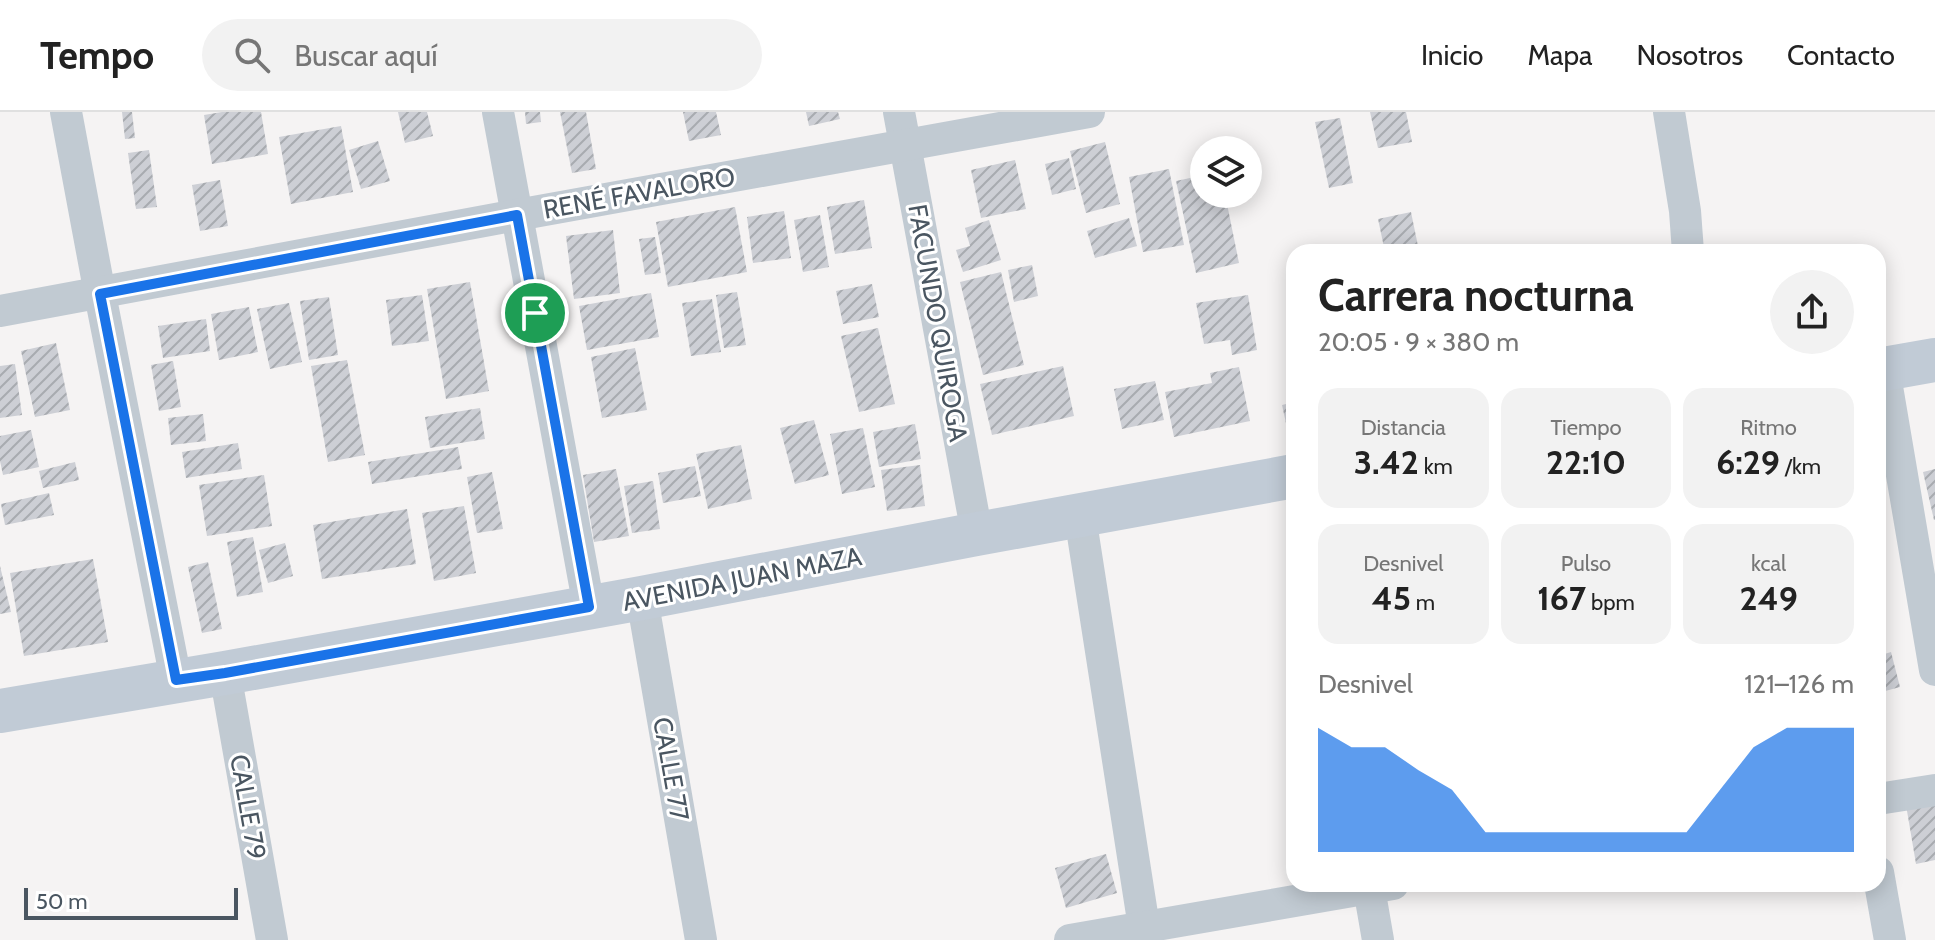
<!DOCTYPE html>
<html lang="es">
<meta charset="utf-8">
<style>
:root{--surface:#fff;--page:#f2f2f2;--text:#222;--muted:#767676;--line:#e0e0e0;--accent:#1a73e8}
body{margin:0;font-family:Cabin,sans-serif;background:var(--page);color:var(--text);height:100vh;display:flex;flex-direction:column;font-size:30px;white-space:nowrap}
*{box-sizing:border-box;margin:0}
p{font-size:26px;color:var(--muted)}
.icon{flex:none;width:44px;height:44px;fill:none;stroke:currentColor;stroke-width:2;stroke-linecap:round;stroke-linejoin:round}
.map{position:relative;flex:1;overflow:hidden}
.side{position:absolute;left:1286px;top:132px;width:600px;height:648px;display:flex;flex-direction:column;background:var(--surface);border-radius:24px;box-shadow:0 4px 20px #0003}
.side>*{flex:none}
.controls{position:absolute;left:1190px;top:24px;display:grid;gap:16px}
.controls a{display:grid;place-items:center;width:72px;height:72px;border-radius:50%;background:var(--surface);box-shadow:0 4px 20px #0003;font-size:40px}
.scale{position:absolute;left:24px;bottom:20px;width:214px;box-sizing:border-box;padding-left:8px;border:4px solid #4a5661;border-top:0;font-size:22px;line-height:28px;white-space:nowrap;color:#4a5661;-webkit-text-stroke:6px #fff;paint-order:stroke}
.pin{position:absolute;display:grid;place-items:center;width:68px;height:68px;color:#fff;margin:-34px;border:4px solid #fff;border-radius:50%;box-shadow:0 2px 8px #0007}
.round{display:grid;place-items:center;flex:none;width:84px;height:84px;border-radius:42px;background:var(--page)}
.head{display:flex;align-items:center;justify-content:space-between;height:136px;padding:0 32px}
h1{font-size:44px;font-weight:700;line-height:60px}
.metrics{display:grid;grid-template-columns:repeat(3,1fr);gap:12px;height:136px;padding:8px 32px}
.metrics div{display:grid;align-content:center;border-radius:20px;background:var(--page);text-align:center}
.metrics b{font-size:34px;font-weight:700}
.metrics small{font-size:22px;font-weight:400}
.metrics p{font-size:22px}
.chart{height:224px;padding:16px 32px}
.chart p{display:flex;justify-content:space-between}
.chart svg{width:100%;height:144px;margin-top:8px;fill:var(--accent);opacity:.7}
header{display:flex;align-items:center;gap:48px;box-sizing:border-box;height:112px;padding:0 40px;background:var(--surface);border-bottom:2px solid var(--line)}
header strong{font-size:38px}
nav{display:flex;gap:44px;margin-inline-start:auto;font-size:28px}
.search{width:560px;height:72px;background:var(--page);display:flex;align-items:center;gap:20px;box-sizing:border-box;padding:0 28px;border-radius:44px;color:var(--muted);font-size:30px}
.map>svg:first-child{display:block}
.building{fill:url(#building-hatch)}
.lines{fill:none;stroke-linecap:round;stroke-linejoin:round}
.street{stroke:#c1cad2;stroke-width:32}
.secondary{stroke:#c1cbd6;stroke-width:44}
.route-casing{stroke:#fff;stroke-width:16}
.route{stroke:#1a73e8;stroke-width:10}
.labels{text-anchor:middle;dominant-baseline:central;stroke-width:6;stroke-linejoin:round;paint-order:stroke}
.street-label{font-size:26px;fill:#4a5661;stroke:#fff}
</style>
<header>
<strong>Tempo</strong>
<div class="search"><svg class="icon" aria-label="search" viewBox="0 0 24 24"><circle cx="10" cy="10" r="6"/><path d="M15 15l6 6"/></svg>Buscar aquí</div>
<nav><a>Inicio</a><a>Mapa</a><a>Nosotros</a><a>Contacto</a></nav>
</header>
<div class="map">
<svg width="1935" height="828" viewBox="0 0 1935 828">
<defs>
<pattern id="building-hatch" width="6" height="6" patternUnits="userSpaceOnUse" patternTransform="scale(2)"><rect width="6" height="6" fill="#cdcfd5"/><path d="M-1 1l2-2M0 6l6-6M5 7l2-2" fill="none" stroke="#a8abb0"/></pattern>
</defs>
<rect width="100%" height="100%" fill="#f5f3f3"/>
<g class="building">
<polygon points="122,0 132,0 135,26 125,27"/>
<polygon points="222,0 261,0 268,42 212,52 204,3"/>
<polygon points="398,0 427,0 433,24 405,31"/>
<polygon points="525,0 540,0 541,10 526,12"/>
<polygon points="560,0 586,0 596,57 572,61"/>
<polygon points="683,0 716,0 721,23 689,29"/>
<polygon points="806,0 838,0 840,7 809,14"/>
<polygon points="1370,0 1406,0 1412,30 1378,36"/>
<polygon points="1340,6 1353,71 1329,76 1315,10"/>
<polygon points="341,14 353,80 291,92 279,25"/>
<polygon points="378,29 390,69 361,77 349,38"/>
<polygon points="1105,30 1120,92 1086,101 1070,39"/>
<polygon points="149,38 157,95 136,97 128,41"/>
<polygon points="1069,46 1076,77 1052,83 1045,52"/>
<polygon points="1015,48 1026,97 981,106 971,58"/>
<polygon points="1169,57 1184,133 1143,140 1129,65"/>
<polygon points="1204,63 1204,82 1225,82 1239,151 1196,161 1176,69"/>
<polygon points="220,68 228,114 200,119 192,73"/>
<polygon points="864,88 872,136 835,142 827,95"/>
<polygon points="735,95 747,160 668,175 656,110"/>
<polygon points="784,99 791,146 753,151 747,105"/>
<polygon points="1411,100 1418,134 1385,140 1378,107"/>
<polygon points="820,103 829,155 803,160 794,108"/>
<polygon points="1129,106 1137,134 1095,146 1087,119"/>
<polygon points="989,108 1001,148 963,160 956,138 970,134 965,116"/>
<polygon points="613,118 620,181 574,187 566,124"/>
<polygon points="655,125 661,161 645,163 639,127"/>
<polygon points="1032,153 1038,184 1014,190 1008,158"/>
<polygon points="1001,160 1024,253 983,263 960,170"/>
<polygon points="470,170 489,279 446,287 427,177"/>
<polygon points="872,172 879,205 843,212 836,179"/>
<polygon points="737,180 746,233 724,236 716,183"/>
<polygon points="651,181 659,225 587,238 579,194"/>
<polygon points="422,183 429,229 392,234 386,188"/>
<polygon points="1248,183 1257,238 1232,243 1230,228 1204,232 1196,191"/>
<polygon points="329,185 338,243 309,248 300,189"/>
<polygon points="712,187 721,240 691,244 682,191"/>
<polygon points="289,191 302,250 270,257 257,197"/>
<polygon points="249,195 258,240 219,248 211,202"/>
<polygon points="206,207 210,239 163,246 158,214"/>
<polygon points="878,216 895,292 859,300 841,224"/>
<polygon points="56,231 70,298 35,305 21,239"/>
<polygon points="635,236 647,298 602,306 591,245"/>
<polygon points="347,248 365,343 328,350 311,254"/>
<polygon points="173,249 181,295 159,299 151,253"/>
<polygon points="15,252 22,303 0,306 0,254"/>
<polygon points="1063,254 1074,304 992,323 980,272"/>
<polygon points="1239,255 1250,309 1174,325 1165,280 1212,271 1210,261"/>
<polygon points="1155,269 1164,308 1122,317 1114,277"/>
<polygon points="1294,290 1294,324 1289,325 1282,293"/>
<polygon points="480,296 485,327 430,336 425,305"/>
<polygon points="203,302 206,329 171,333 168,306"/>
<polygon points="814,308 829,363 795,372 780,316"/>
<polygon points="915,312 921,347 879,355 873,320"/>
<polygon points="863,316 875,375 842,382 830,322"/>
<polygon points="31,318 39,355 3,363 0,349 0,324"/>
<polygon points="238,331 242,357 186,366 182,340"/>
<polygon points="741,333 752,387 708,397 696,342"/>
<polygon points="458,335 462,357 372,372 368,350"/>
<polygon points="75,350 79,368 43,376 39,359"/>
<polygon points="920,353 925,394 887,399 881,358"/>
<polygon points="695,354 701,384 663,391 658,361"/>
<polygon points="616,357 629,424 594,430 583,363"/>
<polygon points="1935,357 1935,408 1934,408 1923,360"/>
<polygon points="492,360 503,417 477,421 467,365"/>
<polygon points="264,363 272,414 207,424 199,373"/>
<polygon points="653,369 660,417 632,421 624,374"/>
<polygon points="49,381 54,403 5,413 1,392"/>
<polygon points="464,394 476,461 434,469 422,401"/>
<polygon points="407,397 416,452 322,467 313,413"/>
<polygon points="253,425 263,480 237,485 227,430"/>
<polygon points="285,431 293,464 268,471 259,438"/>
<polygon points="93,447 108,530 24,544 10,461"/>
<polygon points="208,450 222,517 202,521 188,455"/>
<polygon points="0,454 11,500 0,502"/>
<polygon points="1891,540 1900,575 1878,581 1878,544"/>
<polygon points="1935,689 1935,748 1916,752 1906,693"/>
<polygon points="1106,742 1117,781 1066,796 1055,756"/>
</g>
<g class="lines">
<g class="street">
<polyline points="66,0 100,182 176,568"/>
<polyline points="498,0 589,495"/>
<polyline points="899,0 977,422"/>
<polyline points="1669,0 1685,99 1688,140"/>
<polyline points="0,199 517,103 1089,0"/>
<polyline points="1884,257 1935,558"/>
<polyline points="1080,404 1144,815"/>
<polyline points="642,486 701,828"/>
<polyline points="225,561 272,828"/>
<polyline points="1878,687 1935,678"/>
<polyline points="1878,760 1890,828"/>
<polyline points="1369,776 1378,828"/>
<polyline points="1070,828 1393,772"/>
</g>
<g class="secondary">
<polyline points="1878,258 1935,248"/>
<polyline points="0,599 225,561 642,486 977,422 1294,364"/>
</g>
</g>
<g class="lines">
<g class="route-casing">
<polygon id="route" points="517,103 589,495 225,561 176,568 100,182"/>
</g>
<use href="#route" class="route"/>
</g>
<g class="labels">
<g class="street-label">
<text transform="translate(639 81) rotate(-10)">RENÉ FAVALORO</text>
<text transform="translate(938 211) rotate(80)">FACUNDO QUIROGA</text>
<text transform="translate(742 467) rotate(-11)">AVENIDA JUAN MAZA</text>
<text transform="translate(671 657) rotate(80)">CALLE 77</text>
<text transform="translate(248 695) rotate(80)">CALLE 79</text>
</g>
</g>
</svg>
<div class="controls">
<a><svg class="icon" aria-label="layers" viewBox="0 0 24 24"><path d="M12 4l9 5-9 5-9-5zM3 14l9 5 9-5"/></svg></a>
</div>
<div class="scale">50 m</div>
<div class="pin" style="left:535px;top:201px;background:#1e9e55"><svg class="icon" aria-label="arrive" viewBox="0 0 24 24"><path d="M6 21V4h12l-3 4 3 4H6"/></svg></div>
<section class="side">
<div class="head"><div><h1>Carrera nocturna</h1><p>20:05 · 9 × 380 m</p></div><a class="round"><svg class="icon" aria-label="share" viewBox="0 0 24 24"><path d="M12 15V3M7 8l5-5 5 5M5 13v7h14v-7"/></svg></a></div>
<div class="metrics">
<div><p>Distancia</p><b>3.42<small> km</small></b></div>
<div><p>Tiempo</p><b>22:10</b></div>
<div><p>Ritmo</p><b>6:29<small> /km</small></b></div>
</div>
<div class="metrics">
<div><p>Desnivel</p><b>45<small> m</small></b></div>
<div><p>Pulso</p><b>167<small> bpm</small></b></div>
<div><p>kcal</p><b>249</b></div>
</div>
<div class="chart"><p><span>Desnivel</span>121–126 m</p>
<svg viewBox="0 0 160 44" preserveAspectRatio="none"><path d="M0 44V6L10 12L20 12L30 19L40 25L50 38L60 38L70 38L80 38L90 38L100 38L110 38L120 25L130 12L140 6L150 6L160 6V44z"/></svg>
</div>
</section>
</div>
